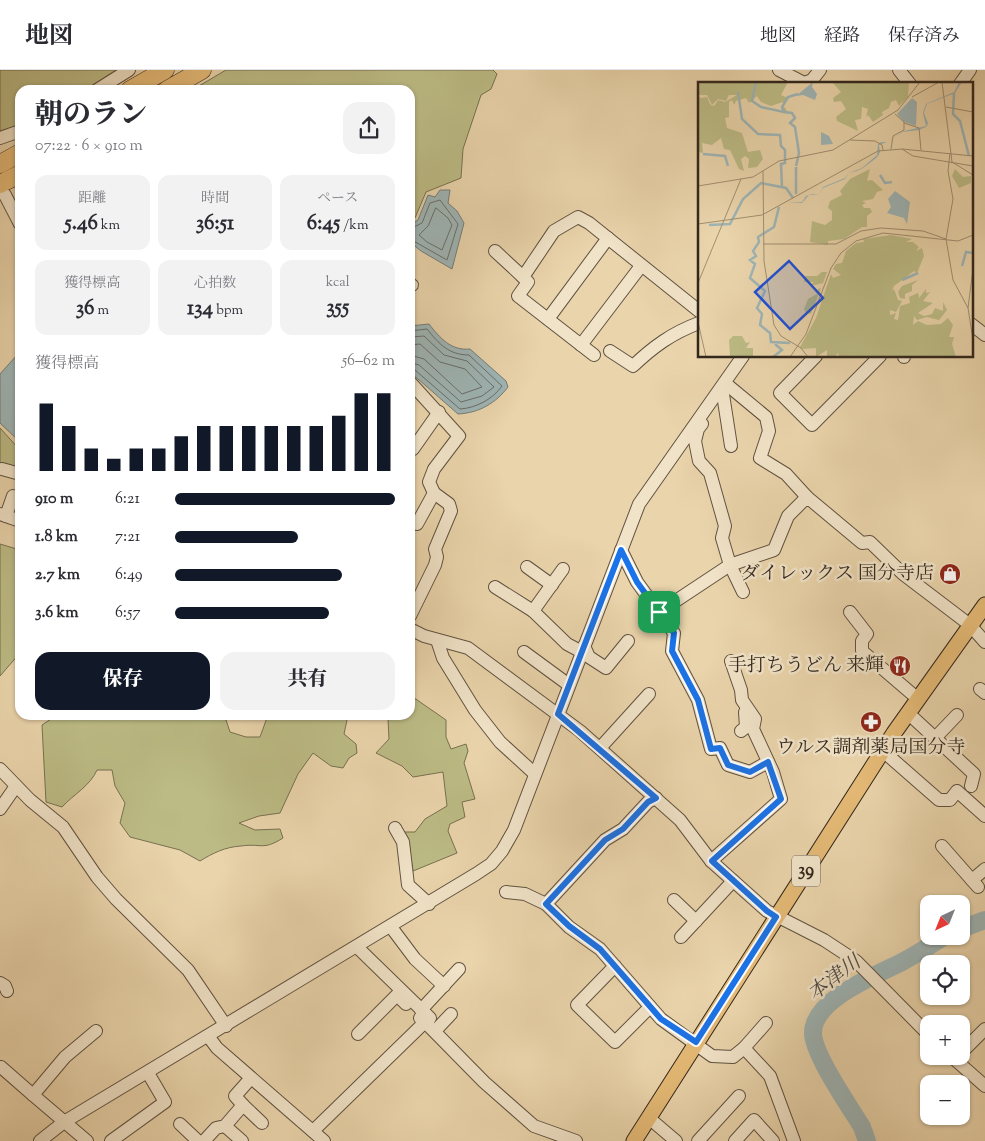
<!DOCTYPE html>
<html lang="ja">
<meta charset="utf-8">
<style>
:root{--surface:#fff;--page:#f2f2f3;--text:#2b2b33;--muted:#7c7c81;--line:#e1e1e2;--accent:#111827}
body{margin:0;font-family:"Sorts Mill Goudy","Noto Serif JP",serif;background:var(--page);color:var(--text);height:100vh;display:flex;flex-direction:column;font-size:19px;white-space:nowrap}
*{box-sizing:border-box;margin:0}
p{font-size:16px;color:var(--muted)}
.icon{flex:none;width:28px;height:28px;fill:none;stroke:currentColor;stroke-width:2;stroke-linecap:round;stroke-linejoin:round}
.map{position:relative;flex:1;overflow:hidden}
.panel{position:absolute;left:15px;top:15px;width:400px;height:635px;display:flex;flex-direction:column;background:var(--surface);border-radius:15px;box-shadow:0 1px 4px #0004}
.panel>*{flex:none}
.needle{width:32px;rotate:223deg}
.tools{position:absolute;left:920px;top:825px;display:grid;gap:10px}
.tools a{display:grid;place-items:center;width:50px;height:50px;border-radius:10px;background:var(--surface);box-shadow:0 1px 4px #0004;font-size:25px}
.pin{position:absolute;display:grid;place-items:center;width:42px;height:42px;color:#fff;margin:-21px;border-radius:10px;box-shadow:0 2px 8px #0006}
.round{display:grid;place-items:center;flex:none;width:52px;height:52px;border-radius:15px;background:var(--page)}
.head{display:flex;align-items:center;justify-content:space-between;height:85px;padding:0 20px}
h1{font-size:28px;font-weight:800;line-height:38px}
.stats{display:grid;grid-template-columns:repeat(3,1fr);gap:8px;height:85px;padding:5px 20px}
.stats div{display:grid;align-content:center;border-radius:12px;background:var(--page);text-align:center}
.stats b{font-size:21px;font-weight:800}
.stats small{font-size:14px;font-weight:400}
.stats p{font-size:14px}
.chart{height:140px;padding:10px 20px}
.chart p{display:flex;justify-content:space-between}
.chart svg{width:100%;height:90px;margin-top:5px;stroke:var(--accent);stroke-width:6}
.action{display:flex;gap:10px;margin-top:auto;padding:10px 20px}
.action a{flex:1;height:58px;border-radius:15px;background:var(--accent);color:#fff;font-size:20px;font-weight:800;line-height:58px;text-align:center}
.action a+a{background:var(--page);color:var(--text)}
ul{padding:0 20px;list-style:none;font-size:16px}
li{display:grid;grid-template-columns:80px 60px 1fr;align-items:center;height:38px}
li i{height:12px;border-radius:6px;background:var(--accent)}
header{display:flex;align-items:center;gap:30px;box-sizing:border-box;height:70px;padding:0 25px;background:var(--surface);border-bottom:1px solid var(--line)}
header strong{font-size:24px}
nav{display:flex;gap:28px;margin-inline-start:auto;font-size:18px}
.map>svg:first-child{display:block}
.green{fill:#bcbb85;stroke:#777151}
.water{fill:#9eb5b6;stroke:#737c79}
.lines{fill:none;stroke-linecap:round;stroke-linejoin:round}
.shore{stroke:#686e6a;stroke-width:1}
.river{stroke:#9eb5b6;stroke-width:18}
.minor-casing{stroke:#605240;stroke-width:14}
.major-casing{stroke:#32271d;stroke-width:17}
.highway-casing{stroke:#32271d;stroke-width:19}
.minor{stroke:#f1e3c8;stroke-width:12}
.major{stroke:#e5ba76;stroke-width:15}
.highway{stroke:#e5ba76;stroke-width:18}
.route-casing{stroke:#fff;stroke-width:10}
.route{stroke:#1a73e8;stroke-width:6}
.labels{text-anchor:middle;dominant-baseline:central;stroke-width:5;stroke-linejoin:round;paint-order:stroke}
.shield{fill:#f1e3c8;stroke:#6b5f50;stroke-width:1}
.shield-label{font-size:18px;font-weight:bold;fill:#32271d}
.poi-label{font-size:19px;fill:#32271d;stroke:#f1e3c8;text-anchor:end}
.water-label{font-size:20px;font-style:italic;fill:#4d4a43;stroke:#f1e3c8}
.inset-river{fill:none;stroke:#9eb5b6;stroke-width:2.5}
.inset-road{fill:none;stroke:#a08f72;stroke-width:1}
.view{fill:#1d4ed8;fill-opacity:0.15;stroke:#1d4ed8;stroke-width:2.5}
.inset-edge{fill:none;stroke:#32271d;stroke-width:2.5}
</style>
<header>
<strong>地図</strong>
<nav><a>地図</a><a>経路</a><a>保存済み</a></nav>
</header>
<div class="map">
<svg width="985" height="1071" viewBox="0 0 985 1071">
<rect width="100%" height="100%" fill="#ead4ab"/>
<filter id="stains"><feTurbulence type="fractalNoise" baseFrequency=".004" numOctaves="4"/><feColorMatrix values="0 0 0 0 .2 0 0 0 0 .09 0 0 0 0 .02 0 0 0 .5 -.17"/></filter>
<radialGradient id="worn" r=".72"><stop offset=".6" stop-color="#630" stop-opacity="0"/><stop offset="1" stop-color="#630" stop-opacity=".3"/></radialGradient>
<g class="green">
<polygon points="0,0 116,0 85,20 20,20 20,54 0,62"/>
<polygon points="226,0 493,0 497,4 491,19 481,25 463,79 461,108 426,122 415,148 410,150 410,20 192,20"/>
<polygon points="0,358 20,380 20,399 0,394"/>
<polygon points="0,474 20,480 20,583 0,606"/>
<polygon points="410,625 446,650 446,667 451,679 466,674 468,681 464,693 475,729 462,732 465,747 450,754 448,761 457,783 413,801 409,778 403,762 415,762 425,749 447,736 443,702 413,707 402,696 376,683 389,669 388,649 377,645 410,645"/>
<path d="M57,645h154l15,5 4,12 16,5h14l8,-22h83l-4,5 -3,14 12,10 1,9 -8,5 -6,10 -12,-2 -18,-13 -15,21 -18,39 -21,3 -20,7 16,7 25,-1 3,9c-21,13 -21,5 -42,8 -16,1 -28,7 -41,15l-20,-11 -50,-13 -10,-14 5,-20 -10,-17 -3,-16h-15c-7,16 -23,24 -35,37l-16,-5 -4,-77z"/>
</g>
<g class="water">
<polygon points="440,120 450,120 448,133 457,141 464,153 452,199 421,181 410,172 410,155 418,150 428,125 435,127"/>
<path d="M429,254c11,14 22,27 41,25l36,32 2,6c-12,16 -29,26 -50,27l-48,-42v-46z"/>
<polygon points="17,285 20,286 20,372 0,353 0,304"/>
</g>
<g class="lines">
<g class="shore">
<polygon points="436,138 448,148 452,155 442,180 427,172 419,165 428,156"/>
<polyline points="410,159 422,153 430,133 440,130 458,154 447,190 410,169"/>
<path d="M410,261l17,-2c12,15 22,26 42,26l33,31c-9,13 -26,22 -42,23l-45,-39 -5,-1"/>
<polyline points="410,267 424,266 444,285 467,291 494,317 482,326 461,332 419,295 410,292"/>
<polyline points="410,275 420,274 440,292 465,299 482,317 462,324 424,289 410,285"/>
</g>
<g class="river">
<polyline points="961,859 985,850"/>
<path d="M867,1071l-5,-14c-12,-20 -49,-73 -49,-94 0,-34 64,-58 89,-71 15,-8 29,-17 43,-26"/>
</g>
<g class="minor-casing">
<g id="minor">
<polyline points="779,0 804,13 812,10 820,0"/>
<polyline points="899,0 910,14"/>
<polyline points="960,14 970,0"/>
<polyline points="97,20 129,0"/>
<polyline points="0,68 20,61"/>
<polyline points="5,125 20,154"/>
<polyline points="495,181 523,207"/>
<polyline points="410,214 412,215"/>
<polyline points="548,249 608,168"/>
<polyline points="971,254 985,265"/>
<polyline points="581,275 641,196"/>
<path d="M610,281l23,15c20,-19 39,-33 66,-43"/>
<polyline points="594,285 518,226 528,212 523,207 554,161 578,147 589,153 699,241"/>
<polyline points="816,286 780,323 812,355 880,286"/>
<polyline points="904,286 904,287"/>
<polyline points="410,312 459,366 434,399 429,412 434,423 449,434 451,441 435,479 437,487 435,495 410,546"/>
<polyline points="725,313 766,347 769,361 760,388 786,404 807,427"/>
<polyline points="722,318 731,376"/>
<polyline points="702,354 698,359 695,371 699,391 710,403 725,456 722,468 730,495 743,522"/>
<polyline points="413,379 439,342"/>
<polyline points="2,399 20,404"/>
<polyline points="0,444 20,451"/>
<polyline points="6,446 13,426"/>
<polyline points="410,449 417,454 434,423"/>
<polyline points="621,480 637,512 674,563 672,581 698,630 711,679 720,678 728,695 750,702 768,692"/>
<polyline points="527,497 552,515"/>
<polyline points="495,517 533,541 567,574 582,582"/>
<polyline points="533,541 563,499"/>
<polyline points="659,542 730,495 774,480 788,446 807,427 862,473 870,472 903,504 970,555 985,572"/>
<polyline points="850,542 867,564 862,571 862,581 918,629"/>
<polyline points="410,559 424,566 468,578 580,661 680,750 711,791 767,841 824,870 856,891 929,965"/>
<polyline points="437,570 443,588 475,640 500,672 535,704"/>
<polyline points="584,576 589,587 606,598 628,571"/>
<polyline points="524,582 569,615"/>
<polyline points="980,619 985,623"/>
<polyline points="908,643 974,704 971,716"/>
<polyline points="741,661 746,657 745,642"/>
<polyline points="935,668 957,645"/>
<polyline points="600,678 649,624"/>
<polyline points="883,681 939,730 950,730 957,721 985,746"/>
<polyline points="0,699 30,730 63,757 97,807 116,829 188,900 226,956"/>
<polyline points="656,728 648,732 623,759 605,770 546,834 569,857 600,879 661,949 712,986 733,987 744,978 770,1006 794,1071"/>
<polyline points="0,739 16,716"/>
<polyline points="395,758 403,772 408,815 429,834"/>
<polyline points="942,776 978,817"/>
<polyline points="711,791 781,729 773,702 753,659 755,649 742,630 741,620 731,591"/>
<polyline points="972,810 985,799"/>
<polyline points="506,822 525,824 546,834"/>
<polyline points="674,830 696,851"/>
<polyline points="391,857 415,889 444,916"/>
<polyline points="681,867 733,811"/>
<polyline points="357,877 430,948 425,952 484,1012 534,1056 576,1071"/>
<polyline points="615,896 577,935 615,972 650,937"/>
<polyline points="0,913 5,916 7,921"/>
<polyline points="421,940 459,899"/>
<polyline points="435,961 451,944"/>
<polyline points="358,964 397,925 406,934"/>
<polyline points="208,966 217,978 324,1071"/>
<polyline points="744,978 766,953"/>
<polyline points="961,983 985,959"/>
<polyline points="951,986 985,1016"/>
<polyline points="1,997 33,1025"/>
<polyline points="243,1035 262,1053"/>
<polyline points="649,1048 676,1071"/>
<polyline points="180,1054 198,1071"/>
<polyline points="225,1056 242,1071"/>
<polyline points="313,1061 425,952 420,948"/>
<polyline points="40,1071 64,1052 476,804 491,794 502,781 514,760 639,434 743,286"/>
<polyline points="87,1071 33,1025 65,987 96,961"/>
<polyline points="111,1071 165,1032 148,1003"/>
<polyline points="204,1071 216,1058 225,1056 243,1035 235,1026 251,1008"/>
<polyline points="698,1071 739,1026"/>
<polyline points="735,1071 754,1050 773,1071"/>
</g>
</g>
<g class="major-casing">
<polyline id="major" points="634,1071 894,663 985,535"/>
</g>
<g class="highway-casing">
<g id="highway">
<polyline points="130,20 165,0"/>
<polyline points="167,20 202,0"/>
<polyline points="0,94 20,83"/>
<polyline points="0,114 20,104"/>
</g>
</g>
<use href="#minor" class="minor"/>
<use href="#major" class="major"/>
<use href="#highway" class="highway"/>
</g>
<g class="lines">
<g class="route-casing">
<polygon id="route" points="621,480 637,512 674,563 672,581 698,630 711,679 720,678 728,695 750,702 768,692 781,729 712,791 767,841 776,847 696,972 661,949 600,879 569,856 546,834 605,770 623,759 648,732 656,728 558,644"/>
</g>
<use href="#route" class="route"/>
</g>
<defs>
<g id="shop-disc" transform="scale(1.125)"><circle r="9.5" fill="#8f2418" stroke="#f1e3c8"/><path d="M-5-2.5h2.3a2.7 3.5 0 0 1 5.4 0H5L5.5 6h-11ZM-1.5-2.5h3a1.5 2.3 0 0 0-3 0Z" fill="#fff"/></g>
<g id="restaurant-disc" transform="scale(1.125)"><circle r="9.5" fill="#8f2418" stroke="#f1e3c8"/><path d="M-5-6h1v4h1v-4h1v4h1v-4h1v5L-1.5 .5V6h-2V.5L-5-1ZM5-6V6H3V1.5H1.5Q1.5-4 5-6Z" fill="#fff"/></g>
<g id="pharmacy-disc" transform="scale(1.125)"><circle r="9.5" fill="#8f2418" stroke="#f1e3c8"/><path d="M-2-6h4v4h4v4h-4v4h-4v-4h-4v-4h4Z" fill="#fff"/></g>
</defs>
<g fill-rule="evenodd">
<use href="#shop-disc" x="950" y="504"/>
<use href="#restaurant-disc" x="900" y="596"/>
<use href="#pharmacy-disc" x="871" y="652"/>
</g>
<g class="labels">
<rect class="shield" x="792" y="785.5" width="28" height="31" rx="4"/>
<g class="shield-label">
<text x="806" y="801">39</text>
</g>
<g class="poi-label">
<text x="934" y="504">ダイレックス 国分寺店</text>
<text x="884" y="596">手打ちうどん 来輝</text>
<text x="871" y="678" text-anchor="middle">ウルス調剤薬局国分寺</text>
</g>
<g class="water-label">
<text transform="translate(835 909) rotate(-37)">本津川</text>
</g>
</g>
<g transform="translate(698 12)">
<rect width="275" height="275" fill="#ead4ab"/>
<path d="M0,0h90l-7,13 7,3 4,-4 -9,11 4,6h-3l-1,-9 -12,4 -10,-4 -4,-6 -8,7 -3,-5 -10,3 -2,4 -2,-5 -3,2v15l-4,1 2,10 15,5 6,19 12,-2 3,9 -6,8 -9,1 1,-9 -4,-3 -4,3 3,12 -5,-2 -9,-19 -6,-1 -3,-11 -9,7 -10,-2 1,10 -4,-1 -1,-56 3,2 6,-1 3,7 2,2 3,-1 3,-5 7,2 12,-7h-8l-3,6 -8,-2 -6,6 -5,-10h-9zM211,0l-1,15 -9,9 -3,-6 -5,2 -2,6 -7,4 1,3 -10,7 -5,-7 -2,2 2,-8 -6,-2 -1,12 -6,1 3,11 -21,-10 -1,-4 10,-8 -5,-8 -7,1 -1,-4 8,-6 -9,-10zM172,87l-3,12 5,-1 11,10 -6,2 -4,7 -11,2 4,2 -4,2 2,3h6l2,4 -5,4v11h-5l-18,12 -16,2v4l-18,-3 2,-21 13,4 7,-5v-9l-4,-3 2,-7 12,-6 -2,-4 10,-12zM257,87l8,8 8,-1v7l-12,5 -7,-12zM193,153l21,4 -6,3h7l6,5 -3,4 6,-3 2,8 -7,17 -3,-2 -20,15 -2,5 2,-2 4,11 4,1 -6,11 -6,-2v5l6,-2 -2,6 4,1 2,-14 10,-3 -1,-6 9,-4 1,5 7,-9v4l4,-1 -7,9 10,2 -15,10 6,3 8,-2 3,-6 8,3v-9l4,8 -8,10 -12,-3 -10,3 -3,-4 -1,9 5,-4 9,4 14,-1 7,-6 5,7 -4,12h5l-2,7 4,13h-116l-3,-4 -1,4h-9v-7l-11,7v-9l-14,1 -2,-2 16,-29 15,-44 2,4 8,-3 -8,-6 3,-5 6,-1 4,-12 10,-8 8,-1 -1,-3zM124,190h5l-4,11 -8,2h-5l4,-3h-10l1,-6h12zM220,198l-6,5v6l-7,3v5l-5,-1 -2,-6 4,-6zM123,206l-10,26 -5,-1 -2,-4 4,-10 9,-5v3l1,-8zM35,254h9l4,7 4,-1 -4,6h7v9l-23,-1 -1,-16z" fill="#bcbb85"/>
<path d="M115,0l-1,5 5,7 -2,6 -12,-5 -7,1zM261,0h3l-7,11 -28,11 -3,9 4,10 -1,3 -1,1 -7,3 -16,2 -16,10 -8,3 1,7 -2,4 -3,3 -12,9 -6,3 -8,2 -4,6 -22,9 -3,6 -11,1 -7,8 -13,-1h13l4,-6 6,-2h8l3,-7 22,-9 4,-5 13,-5 15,-13 1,-11 3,-2h6l17,-11 22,-5 -3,-13 3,-9 28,-12zM214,16l5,4 -1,24 -12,-4 -7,-8zM123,50l8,4 4,8 -12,1zM197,109l15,11 -3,22 -3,-6 -17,-5 4,-6 -3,-8z" fill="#9eb5b6"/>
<path class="inset-river" d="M58,0l-4,19 9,6 23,5M40,10l4,27 16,15 22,1 1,11 4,4v13l-4,1 1,23M256,11l-1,21 7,7 9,35M5,72l22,2 3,10M98,84l3,-13 -4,-26 -5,-4 5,-5 -3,-5 -8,-1 -2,-5 6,-10 10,-3M98,85v27M182,93l5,8 7,-1M81,125l-5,20 -16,10 1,5 -6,9 3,5 -6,4 5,4 -5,14 15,13 -8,17 5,6 -2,11 10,8 1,9 19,1M11,143l21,-1 13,-25 18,-16 25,5 7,10M264,184l4,-14 7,1M204,198l16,-7M75,275l9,-7 -7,-6"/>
<path class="inset-road" d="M244,0l10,80 21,13M214,15l27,-15M248,25l27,5M206,41l15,5 2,22M152,58l25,1 7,4 1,5M193,67l2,-13 11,-6v-8l-9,-8M204,67l11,7 60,10M65,89l1,90 10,64 7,11 20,12 7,9M0,104l55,-9 26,-16 54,-11 65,-40 22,-28M0,142l64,-9 116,-64 24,-2 71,7M248,157l7,-40 -5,-28 2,-18M248,157l7,41 15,28M65,162h73l25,-13 20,-3 42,3 23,8M275,187l-5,39 5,32M0,201l43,-104M0,240l8,35M92,275l16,-23 25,-66 10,-15 15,-12 27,-8 75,8 15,-6"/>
<path class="view" d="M91,179l34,37 -33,31 -35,-37z"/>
<rect width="275" height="275" class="inset-edge"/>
</g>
<rect width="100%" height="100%" filter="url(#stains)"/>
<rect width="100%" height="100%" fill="url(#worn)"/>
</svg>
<div class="tools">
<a><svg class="needle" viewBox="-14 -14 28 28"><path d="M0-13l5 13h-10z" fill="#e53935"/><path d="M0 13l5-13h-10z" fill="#7c7c81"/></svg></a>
<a><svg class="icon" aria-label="locate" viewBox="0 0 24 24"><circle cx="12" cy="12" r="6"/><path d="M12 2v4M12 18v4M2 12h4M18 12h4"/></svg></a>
<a>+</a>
<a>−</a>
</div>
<div class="pin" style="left:659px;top:542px;background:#1e9e55"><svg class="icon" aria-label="arrive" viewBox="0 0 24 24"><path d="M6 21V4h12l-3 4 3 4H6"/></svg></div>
<section class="panel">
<div class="head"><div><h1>朝のラン</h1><p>07:22 · 6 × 910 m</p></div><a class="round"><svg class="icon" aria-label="share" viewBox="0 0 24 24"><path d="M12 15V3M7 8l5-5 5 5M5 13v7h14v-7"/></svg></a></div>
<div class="stats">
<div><p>距離</p><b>5.46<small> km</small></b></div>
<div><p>時間</p><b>36:51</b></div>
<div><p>ペース</p><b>6:45<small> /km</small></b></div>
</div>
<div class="stats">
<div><p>獲得標高</p><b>36<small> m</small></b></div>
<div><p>心拍数</p><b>134<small> bpm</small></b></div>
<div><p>kcal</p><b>355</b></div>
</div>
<div class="chart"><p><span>獲得標高</span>56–62 m</p>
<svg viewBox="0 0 160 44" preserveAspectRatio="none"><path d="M5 44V11M15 44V22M25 44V33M35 44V38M45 44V33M55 44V33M65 44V27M75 44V22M85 44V22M95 44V22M105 44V22M115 44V22M125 44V22M135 44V17M145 44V6M155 44V6"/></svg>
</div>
<ul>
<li><b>910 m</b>6:21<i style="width:100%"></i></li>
<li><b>1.8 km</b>7:21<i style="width:56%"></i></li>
<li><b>2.7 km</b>6:49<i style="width:76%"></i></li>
<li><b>3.6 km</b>6:57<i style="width:70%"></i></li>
</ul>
<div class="action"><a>保存</a><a>共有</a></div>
</section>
</div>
